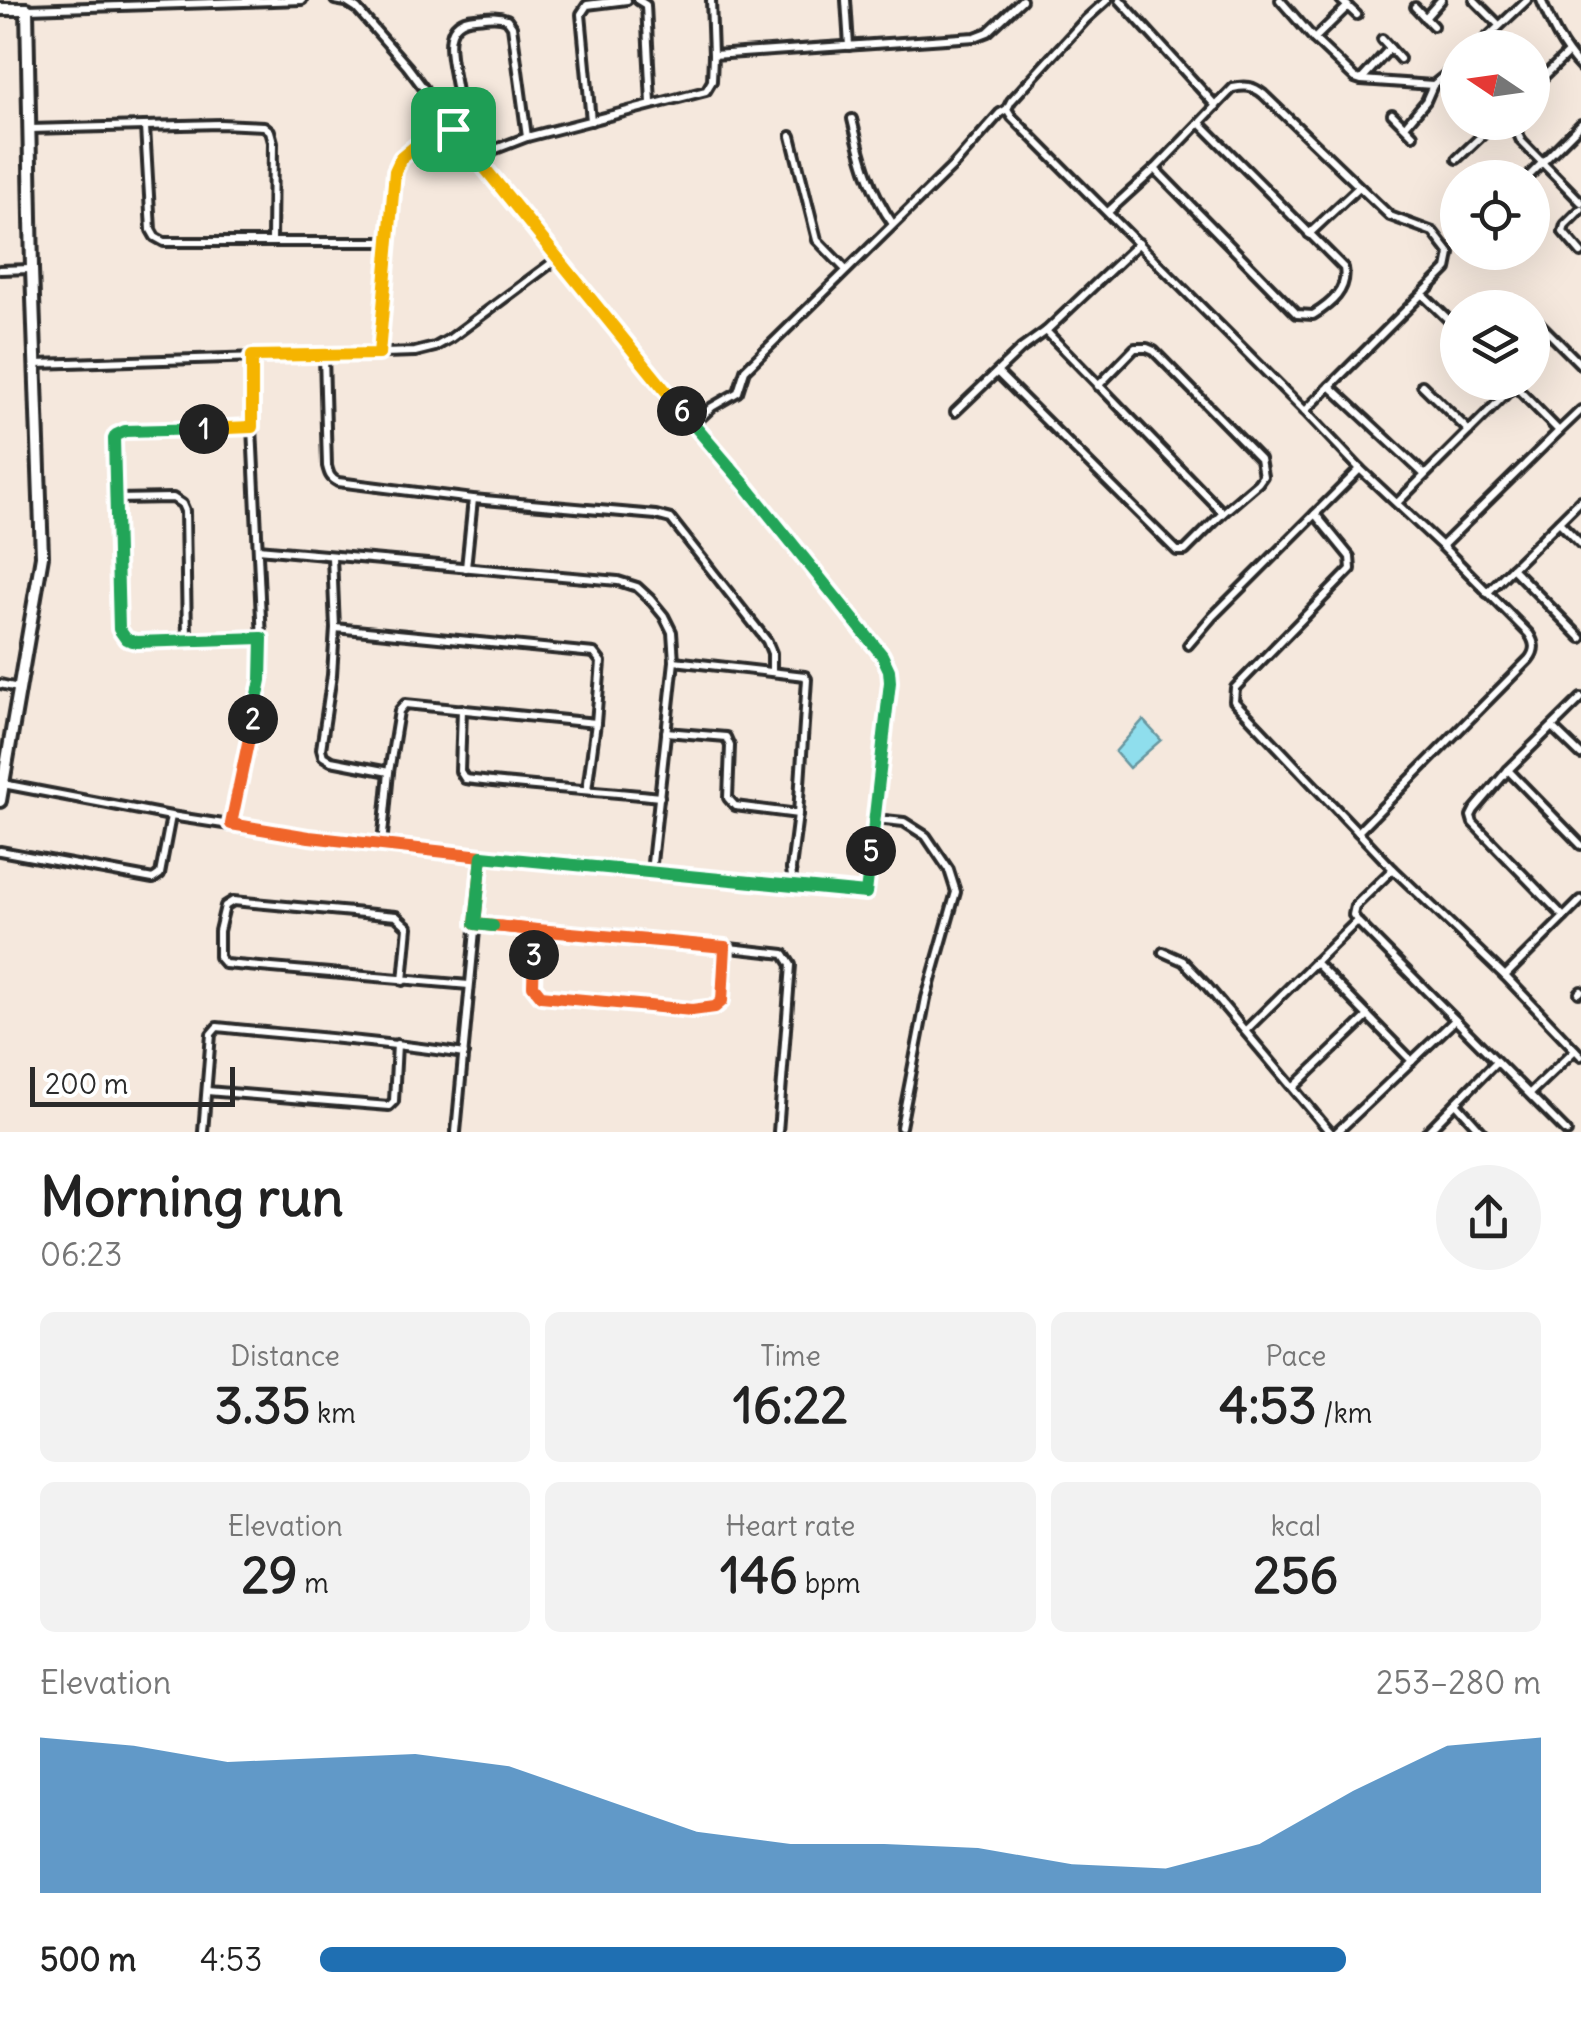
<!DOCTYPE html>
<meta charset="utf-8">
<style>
:root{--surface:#fff;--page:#f2f2f2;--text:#222;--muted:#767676;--accent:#1f6fb2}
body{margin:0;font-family:Delius,sans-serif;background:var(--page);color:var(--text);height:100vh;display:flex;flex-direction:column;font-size:38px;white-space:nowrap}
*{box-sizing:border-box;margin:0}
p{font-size:32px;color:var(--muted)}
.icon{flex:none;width:55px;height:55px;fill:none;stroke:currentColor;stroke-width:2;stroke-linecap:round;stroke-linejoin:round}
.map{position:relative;height:1132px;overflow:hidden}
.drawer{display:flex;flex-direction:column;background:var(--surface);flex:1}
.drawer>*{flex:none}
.needle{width:65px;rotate:283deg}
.fabs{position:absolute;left:1440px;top:30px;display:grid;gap:20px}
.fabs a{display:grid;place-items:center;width:110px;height:110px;border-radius:50%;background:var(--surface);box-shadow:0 10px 40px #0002;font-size:50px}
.scale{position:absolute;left:30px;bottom:25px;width:205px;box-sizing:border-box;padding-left:10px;border:5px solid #2b2b2b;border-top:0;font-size:28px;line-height:35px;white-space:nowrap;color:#2b2b2b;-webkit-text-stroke:8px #fff;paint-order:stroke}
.pin{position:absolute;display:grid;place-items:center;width:85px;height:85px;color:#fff;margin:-42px;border-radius:20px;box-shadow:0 5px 15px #0006}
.km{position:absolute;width:50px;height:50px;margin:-25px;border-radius:50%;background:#222;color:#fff;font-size:28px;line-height:50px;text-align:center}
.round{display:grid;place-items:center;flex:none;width:105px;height:105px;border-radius:52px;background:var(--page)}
.headline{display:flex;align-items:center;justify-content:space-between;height:170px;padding:0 40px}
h1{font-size:55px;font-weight:700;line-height:75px}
.figures{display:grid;grid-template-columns:repeat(3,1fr);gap:15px;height:170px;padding:10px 40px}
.figures div{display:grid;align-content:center;border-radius:15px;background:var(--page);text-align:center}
.figures b{font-size:50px;font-weight:700}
.figures small{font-size:28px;font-weight:400}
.figures p{font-size:28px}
.chart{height:280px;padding:20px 40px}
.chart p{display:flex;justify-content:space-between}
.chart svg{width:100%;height:180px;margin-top:10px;fill:var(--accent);opacity:.7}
ul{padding:0 40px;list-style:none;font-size:32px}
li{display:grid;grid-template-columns:160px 120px 1fr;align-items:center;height:75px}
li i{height:25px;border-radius:12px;background:var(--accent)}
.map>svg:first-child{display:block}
.water{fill:#8fdeed;stroke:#67969f;stroke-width:2.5}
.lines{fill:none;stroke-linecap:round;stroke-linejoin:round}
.street-casing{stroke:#2b2b2b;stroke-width:14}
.secondary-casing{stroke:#2b2b2b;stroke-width:18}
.street{stroke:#fff;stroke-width:6}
.secondary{stroke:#fff;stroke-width:10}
.split-1-casing{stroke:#fff;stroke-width:20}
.split-2-casing{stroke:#fff;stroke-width:20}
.split-3-casing{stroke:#fff;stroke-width:20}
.split-4-casing{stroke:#fff;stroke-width:20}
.split-5-casing{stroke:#fff;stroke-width:20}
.split-6-casing{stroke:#fff;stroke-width:20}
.split-7-casing{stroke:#fff;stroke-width:20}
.split-1{stroke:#f5b400;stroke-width:12}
.split-2{stroke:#22a559;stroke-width:12}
.split-3{stroke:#f0652b;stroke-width:12}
.split-4{stroke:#f0652b;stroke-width:12}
.split-5{stroke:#22a559;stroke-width:12}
.split-6{stroke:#22a559;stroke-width:12}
.split-7{stroke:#f5b400;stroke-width:12}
</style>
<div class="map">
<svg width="1581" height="1132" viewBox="0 0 1581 1132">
<rect width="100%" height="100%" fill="#f5e8dd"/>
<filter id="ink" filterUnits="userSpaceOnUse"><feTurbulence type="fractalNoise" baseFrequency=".01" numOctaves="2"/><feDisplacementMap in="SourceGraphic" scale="20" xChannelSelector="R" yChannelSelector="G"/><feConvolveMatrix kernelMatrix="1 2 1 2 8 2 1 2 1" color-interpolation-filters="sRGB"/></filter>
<g filter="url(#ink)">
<polygon class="water" points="1143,720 1161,740 1129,768 1115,752"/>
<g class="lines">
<g class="street-casing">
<g id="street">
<polyline points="638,0 646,5 651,103"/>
<polyline points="711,0 713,55"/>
<polyline points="846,0 849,46"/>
<path d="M1107,0l-21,19 -75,82 -4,8 5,8 293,294 55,58 82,77 87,88c6,9 7,16 0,25l-171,173"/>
<polyline points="1120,0 1216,106"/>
<polyline points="1280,0 1314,39 1355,78 1361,80 1433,85"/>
<polyline points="1341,0 1357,15"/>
<polyline points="1474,0 1499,25"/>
<path d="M1541,0c11,26 20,47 40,68"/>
<polyline points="1415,7 1433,26"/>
<polyline points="28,9 302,0"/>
<polyline points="1425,18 1441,0"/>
<polyline points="1314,39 1348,6"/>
<polyline points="1382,39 1400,59"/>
<polyline points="1476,48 1527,0"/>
<polyline points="1362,79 1390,48"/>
<polyline points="1532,88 1567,54"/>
<polyline points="1392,114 1413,135"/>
<path d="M852,119c9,37 18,73 41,105"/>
<polyline points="591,121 581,14 587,5 627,0"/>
<polyline points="1513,122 1521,141 1581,202"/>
<polyline points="1405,126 1426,101 1433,85 1458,65"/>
<polyline points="145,127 151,230 155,237 164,242 388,242"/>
<polyline points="30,129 220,124 264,126 270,131 273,142 272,241"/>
<path d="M453,129c22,-28 -32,-107 22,-111 12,-1 21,-3 32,1l5,7 15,111"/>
<polyline points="791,136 817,240 846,270"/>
<polyline points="475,157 527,137 706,91 712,81 713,55 975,37 988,32 1022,0"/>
<polyline points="1457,159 1496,122"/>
<path d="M1155,169l142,145 16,1c18,-11 35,-25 31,-47l-144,-145"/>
<polyline points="1527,178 1581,124"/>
<polyline points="1581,209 1565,225 1563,232 1581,253"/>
<path d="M1108,212l47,-43 78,-81c13,-3 20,-2 30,6l127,122 43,16 17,22 -3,15 -142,142"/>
<polyline points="1309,234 1359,187"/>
<polyline points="0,270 31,269"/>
<polyline points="1423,295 1458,329"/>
<polyline points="1504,308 1509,303 1516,303 1524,308"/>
<polyline points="1532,316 1581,365"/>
<polyline points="379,354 395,171 401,158 447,120"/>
<path d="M324,355l3,111c2,8 3,12 11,16l135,17 183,16 15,4 96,122 5,12v19"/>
<polyline points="36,364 415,352 435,347 451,338 557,259"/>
<polyline points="998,373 1177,551 1185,551 1223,513"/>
<polyline points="1422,385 1469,431"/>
<polyline points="1098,386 1135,348 1147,348 1154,351 1260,459 1263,476 1258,483 1223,513 1046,331 1139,243"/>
<polyline points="1330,386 1424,474"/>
<polyline points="955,412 1021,349 1046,331"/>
<polyline points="693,425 712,407 738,392 745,370 953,166 1000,113 1007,109"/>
<path d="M252,427l-127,4 -9,4 -2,9 4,177c1,12 6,19 18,21l126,-4"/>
<polyline points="1559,431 1581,410"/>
<polyline points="115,499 173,498 182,504 185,511 187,640"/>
<polyline points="1397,503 1514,386"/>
<polyline points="1315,514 1350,557 1351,569 1235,688 1234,701 1393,869"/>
<polyline points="1559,522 1581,544"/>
<polyline points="1442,546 1559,431 1511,382"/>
<polyline points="258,549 618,581 637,587 650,599 664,616 672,632 674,661 651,872"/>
<polyline points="332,557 335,628 332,675 321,749 323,756 331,761 389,772"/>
<polyline points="466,568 473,499"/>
<polyline points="1512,568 1581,638"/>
<polyline points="1487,593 1581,500"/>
<polyline points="335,628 594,653 601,662 596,723 405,704 399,711 389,772 382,845"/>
<polyline points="1188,645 1212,617 1360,469"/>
<polyline points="674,661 805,676 807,679 798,814 791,869 793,885"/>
<polyline points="0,684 18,688"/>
<path d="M462,709l-2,62 5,8c65,8 130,11 195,18"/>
<polyline points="1553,728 1581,755"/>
<polyline points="666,732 726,737 730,746 728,798 735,806 798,814"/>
<polyline points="1508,770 1581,845"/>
<polyline points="3,784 171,816 309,837 482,856 866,893 890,676 882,655 475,157 407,66 357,9 346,2 335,0"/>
<polyline points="587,790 596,723"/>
<polyline points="875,819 904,822 926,836 949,870 956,892 926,998 901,1127"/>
<polyline points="231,824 261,680 263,661 252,427 252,356"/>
<polyline points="0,851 153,879 160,874 171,816"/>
<polyline points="1581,900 1505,976 1581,1056"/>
<polyline points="1564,917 1473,823 1471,816 1474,810 1508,770 1581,698"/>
<polyline points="1357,920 1353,915 1355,906 1393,869 1505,976"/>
<polyline points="475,924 621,936 784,954 791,965 778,1132"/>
<path d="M535,929c-1,21 -10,52 6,67l151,14 23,-3 7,-6 3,-54"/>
<polyline points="1163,952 1183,961 1207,986 1330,1132"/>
<polyline points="1315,962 1412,1061"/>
<polyline points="403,981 408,927 396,916 233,901 225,906 219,931 219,957 225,964 469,985"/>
<polyline points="1579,993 1581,991"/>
<polyline points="1246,1030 1357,921 1567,1132"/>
<polyline points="1294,1087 1368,1016"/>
<polyline points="207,1091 389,1106 394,1101 397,1044"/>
<polyline points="1530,1093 1575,1050"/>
<polyline points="1456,1103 1482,1132"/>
<path d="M203,1132l8,-98 6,-7c83,9 165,14 247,27"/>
<polyline points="456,1132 482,856"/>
<polyline points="1337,1132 1455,1020"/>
<polyline points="1427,1132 1496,1062"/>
</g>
</g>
<g class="secondary-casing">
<polyline id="secondary" points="0,9 27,9 32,269 42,556 0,801"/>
</g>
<use href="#street" class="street"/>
<use href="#secondary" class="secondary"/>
</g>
</g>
<g class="lines" filter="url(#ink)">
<g class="split-1-casing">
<polyline id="split-1" points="204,429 252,427 252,356 379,354 395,171 401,158 447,120 453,129"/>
</g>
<g class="split-2-casing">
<polyline id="split-2" points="204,429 125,431 116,435 114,439 119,629 126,639 136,642 262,638 261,680 253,719"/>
</g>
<g class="split-3-casing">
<polyline id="split-3" points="253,719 231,824 309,837 482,856 475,924 535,930 534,955"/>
</g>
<g class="split-4-casing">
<polyline id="split-4" points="493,926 725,947 722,1001 715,1007 692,1010 541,996 533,986 534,955"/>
</g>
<g class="split-5-casing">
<polyline id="split-5" points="493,926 475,924 482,856 866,893 871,851"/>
</g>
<g class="split-6-casing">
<polyline id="split-6" points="682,411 746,486 882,655 889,670 890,682 871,851"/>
</g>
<g class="split-7-casing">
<polyline id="split-7" points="453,129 682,411"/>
</g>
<use href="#split-1" class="split-1"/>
<use href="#split-2" class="split-2"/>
<use href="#split-3" class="split-3"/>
<use href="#split-4" class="split-4"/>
<use href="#split-5" class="split-5"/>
<use href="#split-6" class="split-6"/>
<use href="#split-7" class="split-7"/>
</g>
</svg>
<div class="fabs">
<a><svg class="needle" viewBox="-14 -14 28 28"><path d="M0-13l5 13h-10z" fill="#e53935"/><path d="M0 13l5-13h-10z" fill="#767676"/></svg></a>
<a><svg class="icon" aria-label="locate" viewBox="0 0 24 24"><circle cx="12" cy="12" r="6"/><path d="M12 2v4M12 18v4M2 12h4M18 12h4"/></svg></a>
<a><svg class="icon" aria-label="layers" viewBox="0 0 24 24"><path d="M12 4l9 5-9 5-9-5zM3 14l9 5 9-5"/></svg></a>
</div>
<div class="scale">200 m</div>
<div class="pin" style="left:453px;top:129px;background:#1e9e55"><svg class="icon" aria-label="arrive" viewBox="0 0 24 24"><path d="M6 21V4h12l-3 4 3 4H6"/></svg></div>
<b class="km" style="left:204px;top:429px">1</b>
<b class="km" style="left:253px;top:719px">2</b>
<b class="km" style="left:534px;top:955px">3</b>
<b class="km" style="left:871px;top:851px">5</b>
<b class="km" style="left:682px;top:411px">6</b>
</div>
<section class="drawer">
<div class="headline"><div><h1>Morning run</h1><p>06:23</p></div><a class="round"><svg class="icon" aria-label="share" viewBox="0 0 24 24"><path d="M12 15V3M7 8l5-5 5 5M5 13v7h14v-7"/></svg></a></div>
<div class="figures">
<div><p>Distance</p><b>3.35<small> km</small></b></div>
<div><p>Time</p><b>16:22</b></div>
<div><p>Pace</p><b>4:53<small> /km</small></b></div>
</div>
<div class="figures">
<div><p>Elevation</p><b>29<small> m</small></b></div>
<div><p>Heart rate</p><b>146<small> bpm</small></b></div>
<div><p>kcal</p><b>256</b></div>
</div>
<div class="chart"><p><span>Elevation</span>253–280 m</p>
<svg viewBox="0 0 160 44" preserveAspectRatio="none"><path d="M0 44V6L10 8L20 12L30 11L40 10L50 13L60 21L70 29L80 32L90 32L100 33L110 37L120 38L130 32L140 19L150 8L160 6V44z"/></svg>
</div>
<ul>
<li><b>500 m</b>4:53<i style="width:84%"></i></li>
</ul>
</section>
